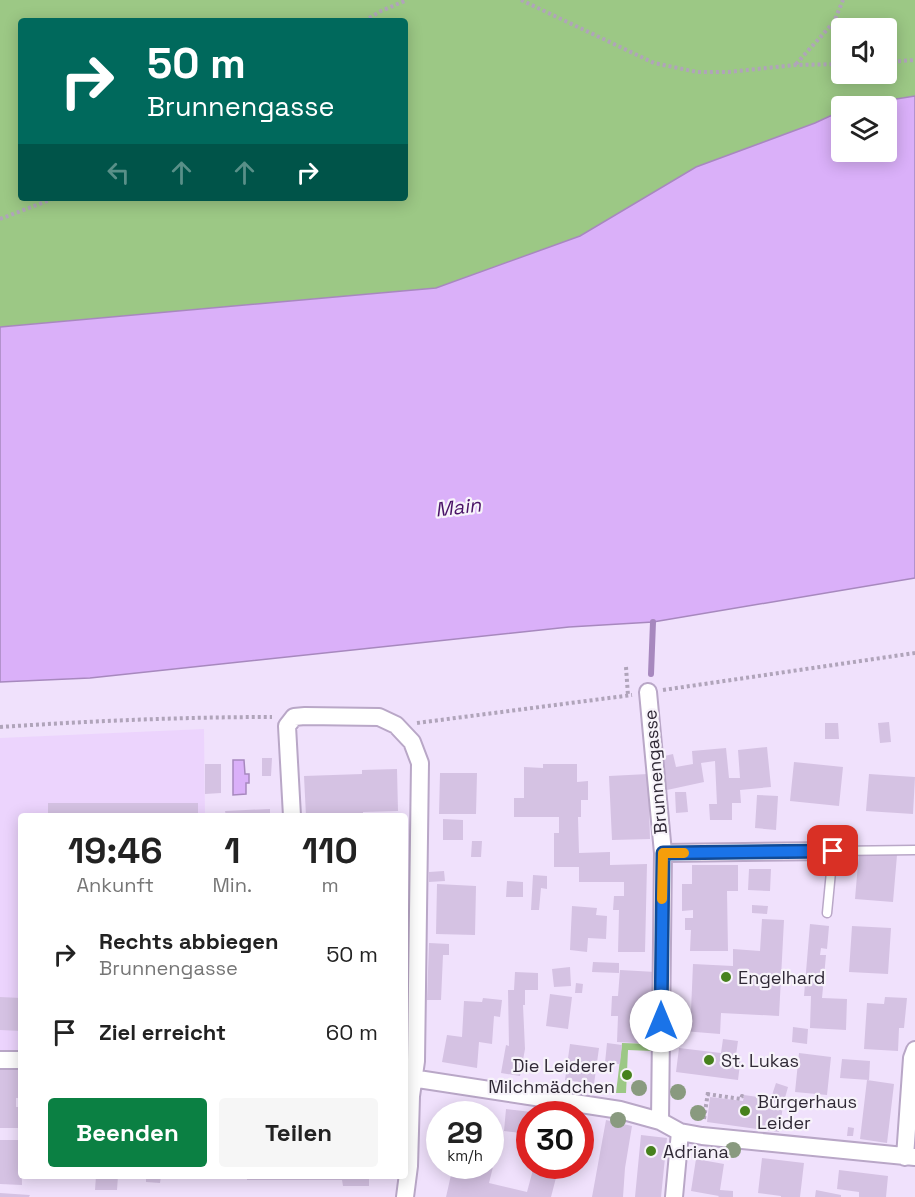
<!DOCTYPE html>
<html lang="de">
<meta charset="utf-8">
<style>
body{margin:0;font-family:"Space Grotesk",sans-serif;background:#f6f6f6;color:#222;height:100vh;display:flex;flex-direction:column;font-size:22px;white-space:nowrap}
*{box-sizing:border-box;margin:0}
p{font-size:20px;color:#767676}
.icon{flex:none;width:33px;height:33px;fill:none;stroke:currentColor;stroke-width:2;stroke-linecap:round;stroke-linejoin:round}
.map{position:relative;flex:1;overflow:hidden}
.side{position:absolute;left:18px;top:813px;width:390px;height:366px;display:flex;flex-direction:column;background:#fff;border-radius:6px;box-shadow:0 3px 15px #0003}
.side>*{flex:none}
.guide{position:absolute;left:18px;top:18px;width:390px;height:183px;border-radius:6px;box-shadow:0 3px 15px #0003;background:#00695c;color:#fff;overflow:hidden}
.buttons{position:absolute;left:831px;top:18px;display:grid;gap:12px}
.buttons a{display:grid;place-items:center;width:66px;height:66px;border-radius:6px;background:#fff;box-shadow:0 3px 15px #0003;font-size:30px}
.speed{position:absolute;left:426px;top:1101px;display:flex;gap:12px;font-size:30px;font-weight:700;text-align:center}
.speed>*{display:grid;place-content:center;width:78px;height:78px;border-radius:50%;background:#fff;box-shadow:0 3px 15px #0003;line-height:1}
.speed small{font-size:15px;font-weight:400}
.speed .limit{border:9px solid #d22;background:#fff;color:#111}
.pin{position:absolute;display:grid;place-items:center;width:51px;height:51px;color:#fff;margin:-26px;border-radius:12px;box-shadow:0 3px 9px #0006}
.me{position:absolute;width:66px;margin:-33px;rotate:0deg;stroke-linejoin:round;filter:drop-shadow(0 0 4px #0008)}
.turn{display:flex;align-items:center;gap:21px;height:126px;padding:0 30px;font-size:27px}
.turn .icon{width:78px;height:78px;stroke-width:2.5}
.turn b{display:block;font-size:42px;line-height:51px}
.lanes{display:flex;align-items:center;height:57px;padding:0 30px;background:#0003;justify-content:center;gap:30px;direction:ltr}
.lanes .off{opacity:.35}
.eta{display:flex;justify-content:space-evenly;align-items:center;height:102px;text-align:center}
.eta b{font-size:36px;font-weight:800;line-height:42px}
.action{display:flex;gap:12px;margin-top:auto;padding:12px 30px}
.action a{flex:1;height:69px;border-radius:6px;background:#0b8043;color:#fff;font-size:24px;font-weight:800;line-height:69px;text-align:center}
.action a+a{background:#f6f6f6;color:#222}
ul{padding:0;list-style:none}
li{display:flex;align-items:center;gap:18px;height:78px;padding:0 30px}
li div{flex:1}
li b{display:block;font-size:22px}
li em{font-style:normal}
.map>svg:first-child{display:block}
.built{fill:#ecd4fd}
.green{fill:#9cc885;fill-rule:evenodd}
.water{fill:#dab0f9;stroke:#a788be;stroke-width:1.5}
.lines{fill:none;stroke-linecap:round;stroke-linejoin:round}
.stream{stroke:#a788be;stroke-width:6}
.building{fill:#d5c2e3}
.service-casing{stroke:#b9a7c7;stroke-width:11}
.minor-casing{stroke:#b9a7c7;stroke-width:20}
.path{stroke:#b0a4ba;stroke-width:4;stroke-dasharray:3 3;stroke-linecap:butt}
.service{stroke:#fff;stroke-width:8}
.minor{stroke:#fff;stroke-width:16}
.tree{fill:#899a7f}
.route-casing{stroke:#114b97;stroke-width:15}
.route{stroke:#1a73e8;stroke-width:10}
.slow{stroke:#f59e0b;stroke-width:10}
.poi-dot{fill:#46811c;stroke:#f7f3fa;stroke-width:2}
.labels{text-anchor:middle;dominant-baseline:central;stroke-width:4.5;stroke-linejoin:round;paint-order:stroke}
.street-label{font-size:18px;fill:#302936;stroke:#f7f3fa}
.poi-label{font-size:18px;fill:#302936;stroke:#f7f3fa;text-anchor:start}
.water-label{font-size:20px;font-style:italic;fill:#4a1367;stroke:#f7f3fa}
</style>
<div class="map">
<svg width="915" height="1197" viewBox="0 0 915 1197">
<rect width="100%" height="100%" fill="#f0e1fc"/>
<path class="built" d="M204 729 205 816H21V1060H0V738Z"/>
<path class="green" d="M0 0H915V96L852 106H842L841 111 815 123 696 167 580 236 436 288 0 327ZM21 21H405V198H21ZM842 28H886V74H842Z
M622 1043 653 1044 652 1051 628 1050 626 1093H616Z"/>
<path class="water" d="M915 96V578L653 622 569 627 90 678 0 682V327L436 288 580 236 696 167 815 123 841 111 842 152H886V106H852Z
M233 760H244L245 774H249V783H246V794L233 795Z"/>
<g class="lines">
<path class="stream" d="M651 674 653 622"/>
</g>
<path class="building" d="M889 722 891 742 880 743 878 723Z
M825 723H838L839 739H825Z
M767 747 771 787 740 790 741 803H732V820H710L709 804H717L715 761 701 763 704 782 667 790 660 757 673 754 676 767 693 764 692 751 726 748 729 778H740L738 750Z
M262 758H272L271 776H262Z
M794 762 843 767 839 806 790 801Z
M205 764H221V793L205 794Z
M543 764H577V782L588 781V800H581V817H578L579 853 610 852V865L647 864 645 952H618L619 910H613L614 896H624V882H579V867H554V833H559V817H514V798H524V767L543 768Z
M397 769 398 811 363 812V816H306L304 776 362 774V770Z
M440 773H477L476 814H439Z
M648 774 650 839 612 840 609 776Z
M869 774 915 777 913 814 866 811Z
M675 792H686L688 812 676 813Z
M757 795 778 796 776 830 755 828Z
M48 803H198V816H48Z
M270 809V816H226L225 811Z
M443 819 463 820V840H443Z
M472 841H482L481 857H471Z
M859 852 897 855 893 902 855 899Z
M692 865H738V891H727L728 951H690L691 930H685V918H693V910L682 911V884H692Z
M749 869H771L770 891 748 890Z
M444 871 445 881 429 882V872Z
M533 875 547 876V889L541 888 539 910H531Z
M507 881 523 882V897H506Z
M437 884 476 886 475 935 436 934Z
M752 905 768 906 767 914 752 913Z
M572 906 597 908 596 915 607 916 606 939 588 938 587 952 570 950Z
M762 919 784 920 779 1016 721 1013 720 1034 683 1031 684 1018 691 1011 693 964 733 966V949L760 951Z
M810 924 829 926 827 949 821 948 820 955H826L822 998 847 999 846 1030 810 1028 811 996H804Z
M852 926 891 928 888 974 849 972Z
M429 943 449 944V955H443L441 1000H427Z
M593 962 619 963V973L592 972Z
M570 967 571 986 554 987 552 969Z
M620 970 656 972 654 998H645L644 1018H655L654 1044 617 1042 618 1016H611L612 996H618Z
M515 972 538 973V990H525V1005H523L525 1049 520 1076 501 1073 506 1045 509 1046 508 990H514Z
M576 983 583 984 582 993H575Z
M550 994 572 997 568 1029 546 1026Z
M0 997 21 998V1031L0 1030Z
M885 997 907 998 904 1028H899L898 1051 864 1049 867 1003 884 1004Z
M483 998 502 1000 500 1017 494 1016 492 1044 479 1042 477 1068 442 1062 447 1035 462 1037 464 1001 482 1002Z
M793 1027 808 1029 807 1044 792 1042Z
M723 1039 738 1041 736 1055 741 1056 738 1080 676 1072 679 1048 721 1053Z
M607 1043 622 1045 620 1064 605 1063Z
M570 1044 599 1048 594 1084 565 1080Z
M799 1053 831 1057 827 1095 795 1092Z
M842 1059 870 1061 869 1080 840 1078Z
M0 1065 21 1066V1098H16V1107H19L18 1128H0Z
M867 1080 894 1084 887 1143 860 1139Z
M776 1083 788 1087 783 1105 770 1101Z
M744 1095 758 1097V1103L783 1106 779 1132 707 1122 710 1097 743 1101Z
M506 1109 540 1113V1114H530V1153L518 1150 521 1133 504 1131Z
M440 1110 463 1113V1114H439Z
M580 1119 589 1120 585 1144 580 1143Z
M606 1120 632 1126 625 1168 623 1197H592Z
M438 1122H440V1144H435Z
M848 1127 854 1128 853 1136H847Z
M490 1132 501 1135 489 1183 527 1192 534 1166H559L551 1197H446L451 1175 467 1179 471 1166H490Z
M641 1135 667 1138 661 1197H635Z
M0 1140H21L22 1185 0 1184Z
M762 1158 804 1163 800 1197H781V1196L758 1193Z
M696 1159 724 1164 720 1190 733 1191V1197H718L719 1196 691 1191Z
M839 1170 888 1176 886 1197H859V1192L837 1189Z
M96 1176H118L117 1190H95Z
M146 1176H161L160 1183 146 1182Z
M247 1176H369V1186H343L342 1180H247Z
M816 1190 841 1195V1197H815Z
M0 1193 30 1195 29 1197H0Z"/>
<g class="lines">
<g class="service-casing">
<path id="service" d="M827 913 833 851 915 850"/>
</g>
<g class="minor-casing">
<path id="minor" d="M648 692 663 853 660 1121
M292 816 287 726 294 717 305 716 379 717 396 725 412 742 420 763 416 1061 411 1096 409 1166 405 1197
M663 853 833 851
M0 1060H21
M405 1077 620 1110 660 1121 680 1132 702 1136 915 1157
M905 1157 912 1058 915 1050
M674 1197 680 1132"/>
</g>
<path class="path" d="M521 0 654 63 697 72H728L795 65 842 64
M364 21 381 11 407 0
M834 22 842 34
M886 62 915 60
M796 64 834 22 843 0
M0 219 55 198
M626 667 628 696
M663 690 915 653
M417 723 632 695
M0 727C91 721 181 717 272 717
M707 1094 741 1099 742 1096 744 1097
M704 1119 708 1092H706"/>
<use href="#service" class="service"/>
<use href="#minor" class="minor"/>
</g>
<g class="tree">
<circle cx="639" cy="1088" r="8"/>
<circle cx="678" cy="1092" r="8"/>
<circle cx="698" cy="1113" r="8"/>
<circle cx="618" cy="1120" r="8"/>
<circle cx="733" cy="1150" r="8"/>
</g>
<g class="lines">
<g class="route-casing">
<path id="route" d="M661 1021 663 853 833 851"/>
</g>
<use href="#route" class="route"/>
<path class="slow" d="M662 899 663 853H684"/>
</g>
<g class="poi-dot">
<circle cx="726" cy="977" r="6"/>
<circle cx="709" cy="1060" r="6"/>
<circle cx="627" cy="1075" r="6"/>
<circle cx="745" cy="1111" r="6"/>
<circle cx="651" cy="1151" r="6"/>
</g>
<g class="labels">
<g class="street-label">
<text transform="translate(655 772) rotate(-95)">Brunnengasse</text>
</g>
<g class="poi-label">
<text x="738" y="977">Engelhard</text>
<text x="721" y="1060">St. Lukas</text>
<text x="615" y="1065" text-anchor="end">Die Leiderer<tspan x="615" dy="21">Milchmädchen</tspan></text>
<text x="757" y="1101">Bürgerhaus<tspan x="757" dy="21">Leider</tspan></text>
<text x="663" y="1151">Adriana</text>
</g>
<g class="water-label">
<text transform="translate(458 507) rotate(-7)">Main</text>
</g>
</g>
</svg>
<div class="buttons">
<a><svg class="icon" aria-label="sound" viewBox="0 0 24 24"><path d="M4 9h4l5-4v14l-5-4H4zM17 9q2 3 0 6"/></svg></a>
<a><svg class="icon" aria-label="layers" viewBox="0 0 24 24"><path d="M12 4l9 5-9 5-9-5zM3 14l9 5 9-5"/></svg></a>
</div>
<div class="speed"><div>29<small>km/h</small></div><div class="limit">30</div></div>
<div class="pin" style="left:833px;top:851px;background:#d93025"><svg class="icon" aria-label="arrive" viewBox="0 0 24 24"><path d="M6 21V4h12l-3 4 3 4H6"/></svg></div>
<svg class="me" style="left:661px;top:1021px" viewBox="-20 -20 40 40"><circle r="19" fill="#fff"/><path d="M0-13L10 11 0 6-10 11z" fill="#1a73e8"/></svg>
<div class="guide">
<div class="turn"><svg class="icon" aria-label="right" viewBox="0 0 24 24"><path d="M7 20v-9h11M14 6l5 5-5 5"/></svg><div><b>50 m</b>Brunnengasse</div></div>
<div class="lanes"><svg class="icon off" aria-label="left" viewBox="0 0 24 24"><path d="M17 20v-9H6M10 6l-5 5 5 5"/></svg><svg class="icon off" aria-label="ahead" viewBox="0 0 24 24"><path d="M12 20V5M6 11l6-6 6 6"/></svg><svg class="icon off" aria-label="ahead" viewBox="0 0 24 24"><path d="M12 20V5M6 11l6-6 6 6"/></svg><svg class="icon" aria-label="right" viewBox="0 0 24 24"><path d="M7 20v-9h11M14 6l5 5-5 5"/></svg></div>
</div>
<section class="side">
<div class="eta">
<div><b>19:46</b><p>Ankunft</p></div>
<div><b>1</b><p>Min.</p></div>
<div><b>110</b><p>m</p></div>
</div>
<ul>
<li><svg class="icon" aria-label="right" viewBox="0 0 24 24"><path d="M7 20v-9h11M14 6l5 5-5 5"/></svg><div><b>Rechts abbiegen</b><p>Brunnengasse</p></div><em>50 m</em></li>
<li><svg class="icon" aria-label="arrive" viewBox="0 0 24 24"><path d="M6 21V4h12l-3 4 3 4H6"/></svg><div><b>Ziel erreicht</b></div><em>60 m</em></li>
</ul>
<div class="action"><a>Beenden</a><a>Teilen</a></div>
</section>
</div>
